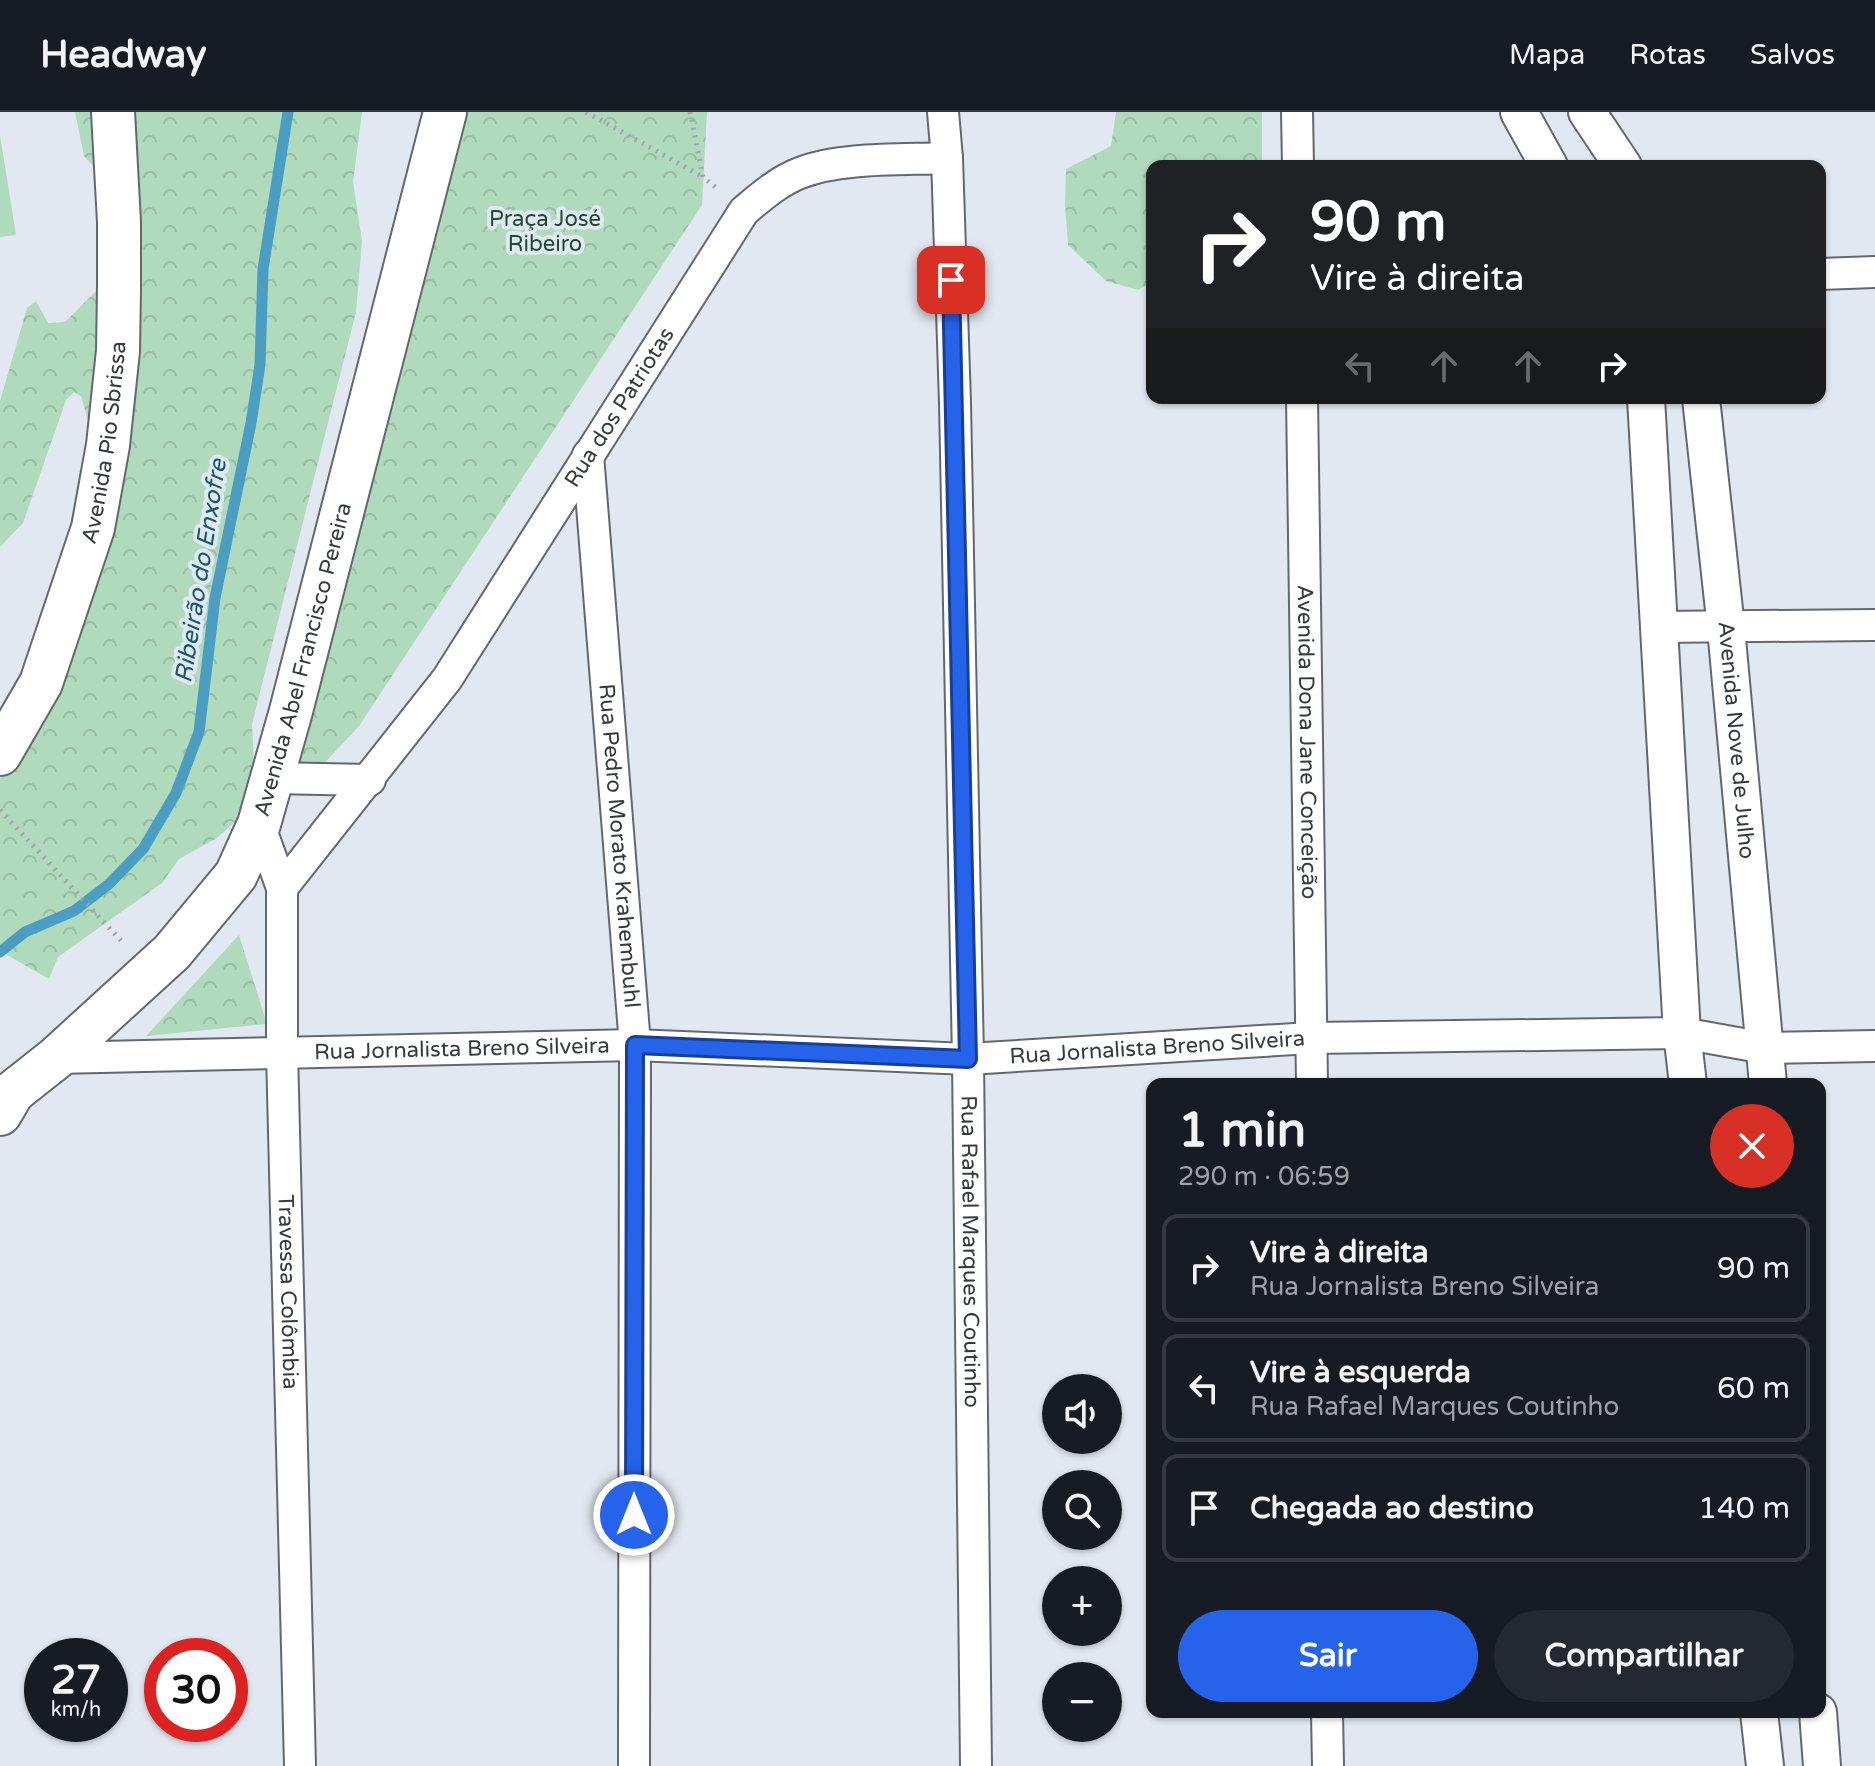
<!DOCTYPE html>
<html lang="pt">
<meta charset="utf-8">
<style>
body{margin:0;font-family:"Varela Round",sans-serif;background:#242831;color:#f1f3f6;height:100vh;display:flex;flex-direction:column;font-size:30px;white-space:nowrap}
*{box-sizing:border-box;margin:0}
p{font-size:26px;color:#9ea1a6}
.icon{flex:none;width:44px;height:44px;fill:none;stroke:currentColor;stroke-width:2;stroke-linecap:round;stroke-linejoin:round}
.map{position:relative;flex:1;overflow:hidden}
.details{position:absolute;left:1146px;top:966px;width:680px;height:640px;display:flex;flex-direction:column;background:#171b24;border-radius:16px;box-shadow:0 2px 6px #0004}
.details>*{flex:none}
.banner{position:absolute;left:1146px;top:48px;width:680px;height:244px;border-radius:16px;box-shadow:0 2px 6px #0004;background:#202124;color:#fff;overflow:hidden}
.tools{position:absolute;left:1042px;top:1262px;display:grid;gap:16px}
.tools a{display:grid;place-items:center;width:80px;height:80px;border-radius:50%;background:#171b24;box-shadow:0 2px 6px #0004;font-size:40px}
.speed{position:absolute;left:24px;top:1526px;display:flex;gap:16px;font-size:40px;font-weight:700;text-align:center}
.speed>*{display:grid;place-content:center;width:104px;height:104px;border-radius:50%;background:#171b24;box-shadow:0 2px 6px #0004;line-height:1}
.speed small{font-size:20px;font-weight:400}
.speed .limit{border:12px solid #d22;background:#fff;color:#111}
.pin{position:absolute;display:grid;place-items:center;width:68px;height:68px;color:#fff;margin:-34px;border-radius:16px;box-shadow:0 4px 12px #0006}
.me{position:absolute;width:88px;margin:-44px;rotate:0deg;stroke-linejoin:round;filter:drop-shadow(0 0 6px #0008)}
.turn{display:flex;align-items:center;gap:28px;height:168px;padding:0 32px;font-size:36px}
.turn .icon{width:104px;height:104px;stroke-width:2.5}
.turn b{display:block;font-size:56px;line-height:68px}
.lanes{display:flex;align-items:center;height:76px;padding:0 32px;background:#0003;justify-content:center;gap:40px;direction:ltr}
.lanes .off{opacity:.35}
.round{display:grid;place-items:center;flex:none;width:84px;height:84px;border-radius:42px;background:#242831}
.overview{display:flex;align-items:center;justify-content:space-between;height:136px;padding:0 32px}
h1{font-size:48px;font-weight:800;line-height:60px}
.action{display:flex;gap:16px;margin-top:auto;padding:16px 32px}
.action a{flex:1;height:92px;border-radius:48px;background:#2563eb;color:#fff;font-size:32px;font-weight:800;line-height:92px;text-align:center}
.action a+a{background:#242831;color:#f1f3f6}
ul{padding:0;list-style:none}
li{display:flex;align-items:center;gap:24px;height:108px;margin:0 16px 12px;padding:0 16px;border:4px solid #363941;border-radius:16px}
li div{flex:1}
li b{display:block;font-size:30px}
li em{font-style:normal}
header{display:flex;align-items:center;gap:48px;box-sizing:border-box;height:112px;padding:0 40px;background:#171b24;border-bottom:2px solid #363941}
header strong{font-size:38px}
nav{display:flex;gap:44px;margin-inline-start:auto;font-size:28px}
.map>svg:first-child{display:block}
.forest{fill:url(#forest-crowns)}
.pitch{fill:#b0dabc}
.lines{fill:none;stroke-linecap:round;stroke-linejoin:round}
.stream{stroke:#4a9ec1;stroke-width:11}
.minor-casing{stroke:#636870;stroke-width:34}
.tertiary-casing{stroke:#636870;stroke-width:40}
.secondary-casing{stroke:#636870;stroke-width:46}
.path{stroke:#a0a4ab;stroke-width:5;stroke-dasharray:2 6;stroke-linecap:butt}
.minor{stroke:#fff;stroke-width:30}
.tertiary{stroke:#fff;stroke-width:36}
.secondary{stroke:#fff;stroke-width:42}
.route-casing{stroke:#184099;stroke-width:20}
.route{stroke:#2563eb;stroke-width:14}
.labels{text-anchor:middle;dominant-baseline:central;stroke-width:8;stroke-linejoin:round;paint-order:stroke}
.park-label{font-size:22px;fill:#1b4e2f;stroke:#e2e8f1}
.street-label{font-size:22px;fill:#373a3d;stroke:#e2e8f1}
.water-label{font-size:24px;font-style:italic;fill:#155871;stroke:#e2e8f1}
</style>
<header>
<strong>Headway</strong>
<nav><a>Mapa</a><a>Rotas</a><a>Salvos</a></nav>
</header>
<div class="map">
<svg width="1875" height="1654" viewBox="0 0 1875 1654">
<defs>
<pattern id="forest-crowns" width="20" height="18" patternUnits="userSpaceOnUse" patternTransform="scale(2)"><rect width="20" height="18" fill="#b0dabc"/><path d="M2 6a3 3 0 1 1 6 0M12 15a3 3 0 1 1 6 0" fill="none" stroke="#98bca2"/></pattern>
</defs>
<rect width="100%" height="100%" fill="#e2e8f1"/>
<path class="forest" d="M75 0H362L353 70 362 129 356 200 252 612 256 691 217 726 179 747 162 771 58 845 49 867 0 839V667L27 624 97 339 81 284 74 280 66 288 23 411 0 435V289L27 196 36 189 48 211 65 210 134 141 142 108 84 44Z
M456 0H707L702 93 359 614 317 659 287 647Z
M1116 0H1262V54H1152V170L1138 178 1106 169 1068 133 1065 93 1066 57 1111 34Z
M239 823 267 912 146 924Z"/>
<path class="pitch" d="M0 23 16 123 0 125Z"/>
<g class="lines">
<path class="stream" d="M0 840 25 820 74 799 109 772 143 737 176 681 199 620 215 486 251 311 260 253 263 157 288 0"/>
<g class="minor-casing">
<g id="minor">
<path id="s1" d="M943 0 947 46 955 291 968 947 976 1654"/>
<path d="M1297 0 1298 54"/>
<path d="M1820 162 1875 160"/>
<path id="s2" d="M1302 286 1312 972"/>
<path id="s3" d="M588 343 635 933 634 1654"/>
<path d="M1657 515 1875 513"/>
<path d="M272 666 370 668"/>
<path id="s4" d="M259 712 282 776V940L300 1654"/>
<path id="s5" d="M282 776 447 567 744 99C762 84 779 69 800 61 840 45 903 48 947 46"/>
<path id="s6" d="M56 946 635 933 968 947 1311 926 1682 921 1765 936 1875 934"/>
<path d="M1327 1600 1328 1654"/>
</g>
</g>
<g class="tertiary-casing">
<g id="tertiary">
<path d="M1519 0 1549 54"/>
<path d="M1587 0 1623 54"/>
<path d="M1646 286 1682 921 1688 972"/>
<path id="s7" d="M1701 286 1726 516 1768 972"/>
<path d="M1759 1600 1765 1654"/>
<path d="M1818 1600 1822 1654"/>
</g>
</g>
<g class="secondary-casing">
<g id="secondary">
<path id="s8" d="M0 642 41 571 93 416 108 333 118 239 119 176V110L113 0"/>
<path id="s9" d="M0 1002 13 980 56 946 172 840 236 763 259 712 291 599 445 0"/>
</g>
</g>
<path class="path" d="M586 0 703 65
M690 0 703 65 719 78
M0 698 124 832"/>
<use href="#minor" class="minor"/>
<use href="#tertiary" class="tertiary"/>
<use href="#secondary" class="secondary"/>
</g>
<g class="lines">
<g class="route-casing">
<path id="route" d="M634 1403 635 933 968 947 951 168"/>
</g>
<use href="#route" class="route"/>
</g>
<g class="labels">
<g class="park-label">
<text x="545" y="107">Praça José<tspan x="545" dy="25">Ribeiro</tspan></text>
</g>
<g class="street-label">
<text stroke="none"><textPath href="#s5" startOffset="588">Rua dos Patriotas</textPath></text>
<text stroke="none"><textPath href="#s8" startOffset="332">Avenida Pio Sbrissa</textPath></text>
<text stroke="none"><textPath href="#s9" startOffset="564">Avenida Abel Francisco Pereira</textPath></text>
<text stroke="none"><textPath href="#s2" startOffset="344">Avenida Dona Jane Conceição</textPath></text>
<text stroke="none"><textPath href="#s7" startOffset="344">Avenida Nove de Julho</textPath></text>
<text stroke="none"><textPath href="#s3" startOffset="392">Rua Pedro Morato Krahembuhl</textPath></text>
<text stroke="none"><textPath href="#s6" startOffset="1102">Rua Jornalista Breno Silveira</textPath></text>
<text stroke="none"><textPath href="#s6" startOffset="406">Rua Jornalista Breno Silveira</textPath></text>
<text stroke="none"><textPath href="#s1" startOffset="1140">Rua Rafael Marques Coutinho</textPath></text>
<text stroke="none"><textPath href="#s4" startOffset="472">Travessa Colômbia</textPath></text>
</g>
<g class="water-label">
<text transform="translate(201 459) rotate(-81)">Ribeirão do Enxofre</text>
</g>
</g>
</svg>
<div class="tools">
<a><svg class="icon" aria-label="sound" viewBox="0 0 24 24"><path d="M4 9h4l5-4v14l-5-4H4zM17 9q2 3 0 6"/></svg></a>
<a><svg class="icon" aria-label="search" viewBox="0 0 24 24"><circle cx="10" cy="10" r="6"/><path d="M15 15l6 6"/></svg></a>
<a>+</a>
<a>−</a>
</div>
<div class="speed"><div>27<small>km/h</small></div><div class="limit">30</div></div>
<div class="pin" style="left:951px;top:168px;background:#d93025"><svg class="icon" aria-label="arrive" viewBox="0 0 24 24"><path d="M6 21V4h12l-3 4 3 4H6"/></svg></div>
<svg class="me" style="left:634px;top:1403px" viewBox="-20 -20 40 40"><circle r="17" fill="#2563eb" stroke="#fff" stroke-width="3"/><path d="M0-11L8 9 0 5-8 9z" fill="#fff"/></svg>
<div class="banner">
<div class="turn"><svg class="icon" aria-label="right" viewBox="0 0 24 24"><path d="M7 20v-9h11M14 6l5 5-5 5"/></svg><div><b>90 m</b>Vire à direita</div></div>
<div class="lanes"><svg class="icon off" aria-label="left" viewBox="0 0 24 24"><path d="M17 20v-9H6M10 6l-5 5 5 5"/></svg><svg class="icon off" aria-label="ahead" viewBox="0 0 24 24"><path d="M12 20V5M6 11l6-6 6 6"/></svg><svg class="icon off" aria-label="ahead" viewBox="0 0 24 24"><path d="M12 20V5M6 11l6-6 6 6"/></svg><svg class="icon" aria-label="right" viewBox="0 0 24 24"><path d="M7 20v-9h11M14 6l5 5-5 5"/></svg></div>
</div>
<section class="details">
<div class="overview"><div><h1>1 min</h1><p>290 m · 06:59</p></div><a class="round" style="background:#d93025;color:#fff"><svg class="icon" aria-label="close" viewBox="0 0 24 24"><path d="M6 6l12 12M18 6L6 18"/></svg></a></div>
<ul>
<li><svg class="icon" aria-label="right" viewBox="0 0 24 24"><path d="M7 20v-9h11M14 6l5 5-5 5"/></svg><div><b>Vire à direita</b><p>Rua Jornalista Breno Silveira</p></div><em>90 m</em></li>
<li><svg class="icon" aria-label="left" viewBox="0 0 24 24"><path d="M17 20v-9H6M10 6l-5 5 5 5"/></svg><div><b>Vire à esquerda</b><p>Rua Rafael Marques Coutinho</p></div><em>60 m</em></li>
<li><svg class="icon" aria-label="arrive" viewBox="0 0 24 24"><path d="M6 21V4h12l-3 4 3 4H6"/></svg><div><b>Chegada ao destino</b></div><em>140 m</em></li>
</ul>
<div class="action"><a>Sair</a><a>Compartilhar</a></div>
</section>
</div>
